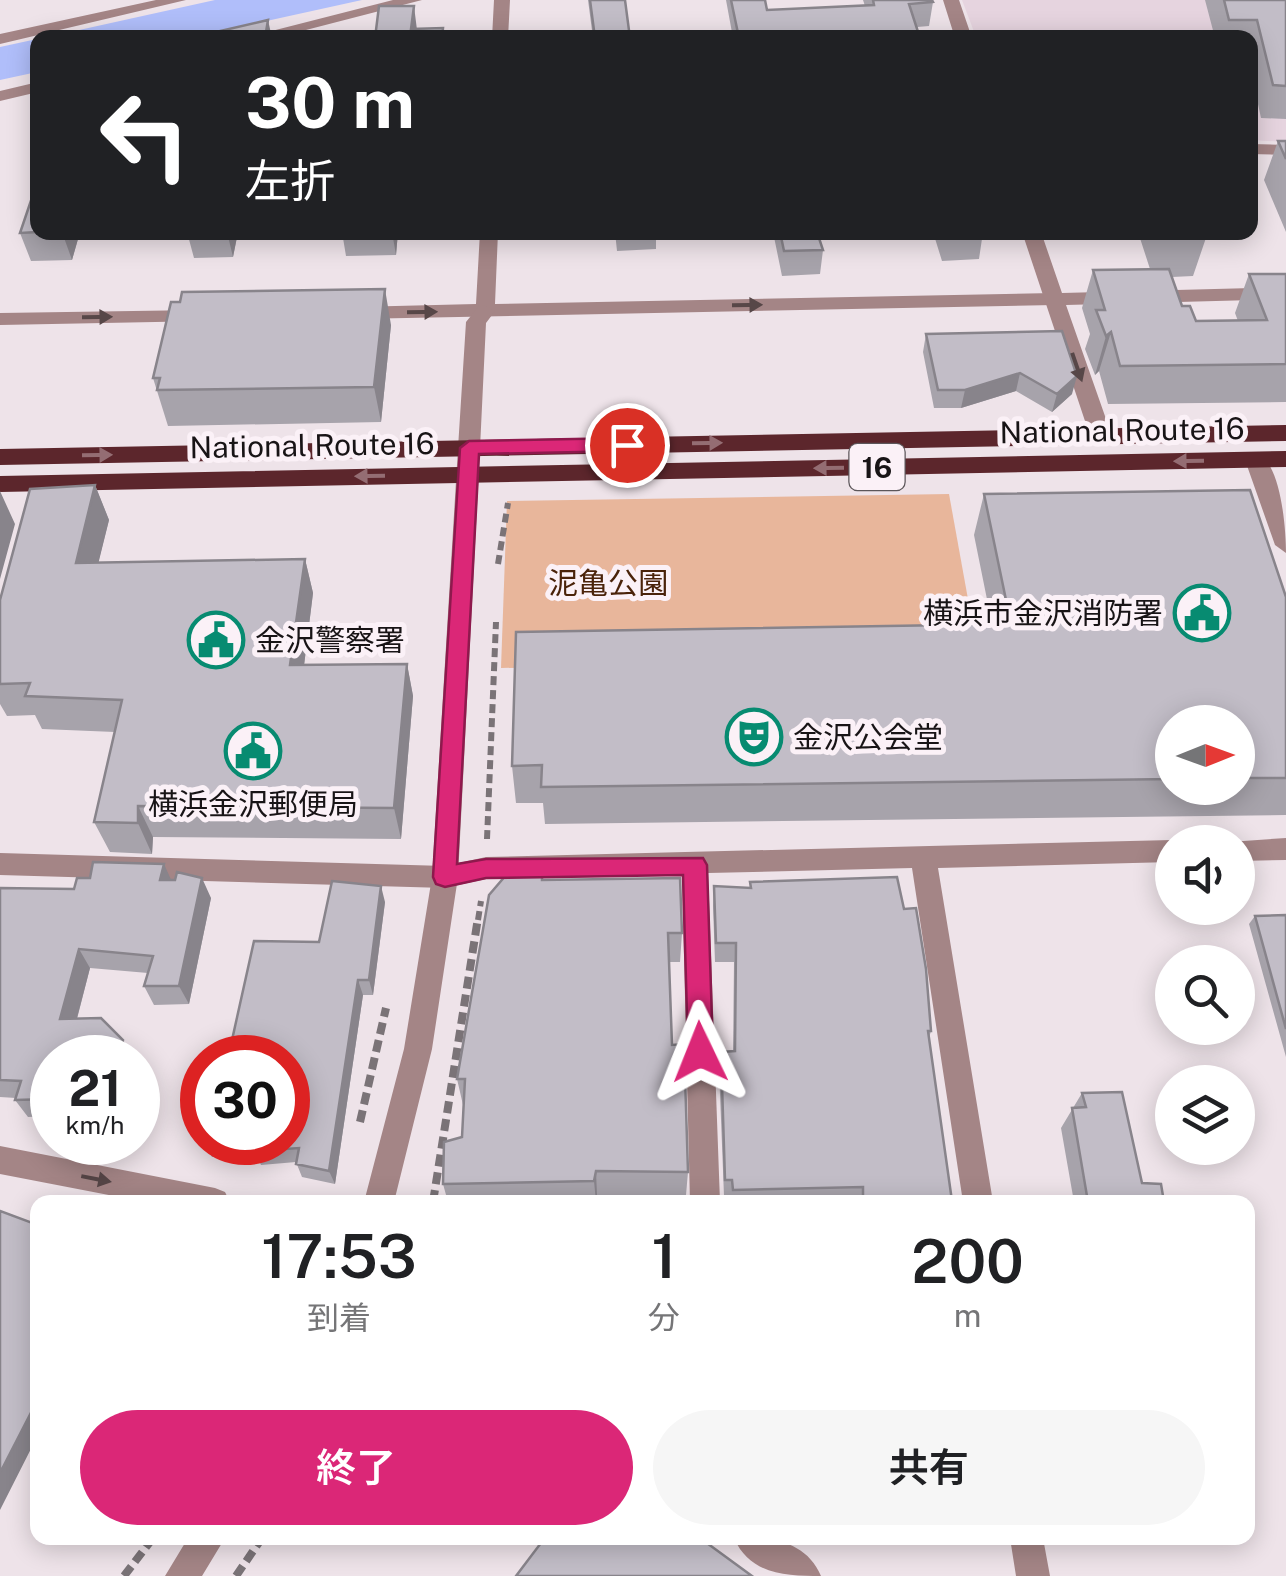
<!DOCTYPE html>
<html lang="ja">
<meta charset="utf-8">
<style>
body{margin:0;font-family:"Public Sans","Noto Sans JP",sans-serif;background:#f6f6f6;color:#202124;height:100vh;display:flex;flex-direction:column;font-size:38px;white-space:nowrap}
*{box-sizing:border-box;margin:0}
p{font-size:32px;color:#757577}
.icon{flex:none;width:55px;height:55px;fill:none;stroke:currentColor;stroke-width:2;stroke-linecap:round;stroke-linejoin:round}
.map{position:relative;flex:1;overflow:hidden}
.side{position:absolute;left:30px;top:1195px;width:1225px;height:350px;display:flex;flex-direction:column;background:#fff;border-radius:20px;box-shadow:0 5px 25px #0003}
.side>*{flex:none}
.banner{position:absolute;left:30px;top:30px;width:1228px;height:210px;border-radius:20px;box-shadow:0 5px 25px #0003;background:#202124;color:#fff;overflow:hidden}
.needle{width:65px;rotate:89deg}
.buttons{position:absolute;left:1155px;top:705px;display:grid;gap:20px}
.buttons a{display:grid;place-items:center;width:100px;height:100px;border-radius:50%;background:#fff;box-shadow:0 5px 25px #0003;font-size:50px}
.speed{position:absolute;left:30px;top:1035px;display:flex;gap:20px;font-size:50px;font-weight:700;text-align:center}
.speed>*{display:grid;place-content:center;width:130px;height:130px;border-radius:50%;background:#fff;box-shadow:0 5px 25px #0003;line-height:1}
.speed small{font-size:25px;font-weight:400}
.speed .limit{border:15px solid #d22;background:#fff;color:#111}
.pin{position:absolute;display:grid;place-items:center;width:85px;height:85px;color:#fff;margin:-42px;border:5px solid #fff;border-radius:50%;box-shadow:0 2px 10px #0007}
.me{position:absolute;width:110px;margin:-55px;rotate:358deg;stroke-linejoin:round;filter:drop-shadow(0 0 8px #0008)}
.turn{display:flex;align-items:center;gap:35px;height:210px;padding:0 50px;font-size:45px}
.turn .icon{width:130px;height:130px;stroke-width:2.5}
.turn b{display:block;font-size:70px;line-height:85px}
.eta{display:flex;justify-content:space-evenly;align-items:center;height:170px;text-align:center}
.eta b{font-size:60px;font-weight:600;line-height:70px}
.button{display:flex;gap:20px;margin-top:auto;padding:20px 50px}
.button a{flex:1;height:115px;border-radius:60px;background:#db2777;color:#fff;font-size:40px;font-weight:600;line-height:115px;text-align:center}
.button a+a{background:#f6f6f6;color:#202124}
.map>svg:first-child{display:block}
.built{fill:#e6d4df}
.green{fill:#e8b69b}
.water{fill:#b0befa}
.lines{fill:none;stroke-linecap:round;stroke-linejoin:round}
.path-far1{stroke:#7a7377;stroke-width:6;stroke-dasharray:9 5;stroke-linecap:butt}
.path{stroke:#7a7377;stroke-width:8;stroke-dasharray:12 6;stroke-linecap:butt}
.service{fill:#a48586;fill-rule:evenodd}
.pedestrian{fill:#a48586;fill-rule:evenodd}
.minor{fill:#a48586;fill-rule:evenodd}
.tertiary{fill:#a48586;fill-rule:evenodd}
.trunk{fill:#5c262c;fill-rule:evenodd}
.wall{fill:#a7a3ab;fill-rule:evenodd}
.shaded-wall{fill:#88848b}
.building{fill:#c2bdc7;stroke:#88848b;stroke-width:2.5}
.oneway{fill:#574748}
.oneway2{fill:#946d73}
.route{fill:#db2777;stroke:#8e194d;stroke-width:2.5}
.labels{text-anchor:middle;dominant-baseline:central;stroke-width:10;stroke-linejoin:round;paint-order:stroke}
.shield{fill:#fbf1f7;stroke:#5c565a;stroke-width:2.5}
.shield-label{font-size:28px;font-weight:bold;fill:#181416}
.street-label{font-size:30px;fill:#181416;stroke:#fbf1f7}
.park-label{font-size:30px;fill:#4a230a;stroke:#fbf1f7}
.poi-label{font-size:30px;fill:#181416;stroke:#fbf1f7;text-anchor:start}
</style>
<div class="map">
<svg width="1286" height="1576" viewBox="0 0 1286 1576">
<rect width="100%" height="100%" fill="#eee3e9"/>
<path class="built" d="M962 0H1286V142L1250 140V38L976 37Z"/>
<path class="green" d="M949 494 979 660 501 668 507 501Z"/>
<path class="water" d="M215 0H362L193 37 43 38Z
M37 39V72L0 80V47Z"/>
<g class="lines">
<path class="path-far1" d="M498 564 508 503
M487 839 496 622
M478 920 481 901"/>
<path class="path" d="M360 1122 386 1008
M433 1202 478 918
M124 1576 153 1538
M236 1576 262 1538"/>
<path class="service" d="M393 0H422L275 38H244Z
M494 0H510L508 38H492Z
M38 82V92L0 101V91Z
M480 232H498L495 304 1054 293 1064 299 1054 305 355 319 345 313 355 307 476 304Z
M200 310 210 316 207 321 0 325V313Z"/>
<path class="pedestrian" d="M156 0H186L0 44V34Z
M485 305 495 311 486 323 480 448 469 455 458 448 466 322 478 307Z"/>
<path class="minor" d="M943 0H959L972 38H955Z
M1250 144 1286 145V155L1250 154Z
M1022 232H1041L1062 293 1286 287V299L1066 305 1112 436 1101 443 1090 436Z
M1256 453C1281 461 1286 529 1286 553L1275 545 1245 460Z
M1286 838V860L1238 861V842H1229Z
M1172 840 1179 842H1172V862L938 868 993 1202H963L912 868 708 873 720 1202H690L682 874 486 879 445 888 0 875V853L445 866 486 857Z
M0 1146 215 1188 225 1192 230 1202H145L0 1174Z
M734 1538C768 1536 806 1540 821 1576 787 1576 750 1575 734 1538Z
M1010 1538H1043L1050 1576H1016Z"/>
<path class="tertiary" d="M469 441 480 448 458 877 432 1049 394 1202H364L404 1049 432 877 458 448Z
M188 1538H225L202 1576H165Z"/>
<path class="trunk" d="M1286 425V441L0 465V449Z
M1286 451V467L0 492V476Z"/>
</g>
<path class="wall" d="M588 0H625L630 38H593Z
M726 0H765L767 10 865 6 863 0H932L933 2 929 26 917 27 920 38H733Z
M1205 0H1286V119L1261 118 1250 67V38H1215Z
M1278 141H1286V232L1264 180Z
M80 232 72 260 31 261 20 233Z
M187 232H238L233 257 194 258Z
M342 232H398L396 255 346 256Z
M615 232H656V249L617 251Z
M773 232H817L823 250 820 274 782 276Z
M933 232H983L979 259 942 261Z
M1138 232H1208L1193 276 1172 277 1182 306 1196 321H1238L1235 313 1249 274H1286V402L1108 404 1099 371 1095 375 1085 349 1090 334 1082 308 1093 270 1150 269Z
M391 325 381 422 168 426 153 378Z
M926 334 1072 394 1052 412 1016 391 961 408H934L923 352Z
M95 485 109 520 98 563 305 559 313 593 304 665 407 664 413 696 401 839 153 837 152 854 110 852 94 822 115 732 42 729 35 715 7 716 0 704V600Z
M984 494 1286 597V815L545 824 543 803H516L512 766 992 624 974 535ZM1172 722H1238V788H1172Z
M171 880 211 898 189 1004 154 1005 144 986 148 973 90 968 77 1019 123 1040 133 1058H52V1116L28 1117 15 1100 16 1098 0 1097V888L74 889Z
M543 880 682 933 680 962H669L672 1045 688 1172 686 1195H597L596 1202H448L443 1184 462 1137 463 1105 457 1079Z
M750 882 931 1031 929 1038 951 1202H731V1196H724L719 1069 721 1052 733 1051 734 962H715L713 906 714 886 750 888Z
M385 902 373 995H363L335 1184 302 1177 296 1162 261 1165 257 1156 212 1157 204 1144 319 942Z
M1286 915V1057L1249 924 1255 916Z
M1082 1093 1142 1183 1164 1202H1074L1061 1128Z"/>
<path class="shaded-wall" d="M414 6 417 30 411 29Z
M268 20 272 38H265Z
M62 232H80L72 260Z
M227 232H238L233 257Z
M392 232H398L396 255Z
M385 289 391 325 381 422 374 387Z
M1111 332 1099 371 1095 375 1106 336Z
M1020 373 1016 391 961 408 965 390Z
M1077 376 1072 394 1052 412 1057 394Z
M95 485 109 520 90 597 76 563Z
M0 491 15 524 0 579Z
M305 559 313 593 300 698 290 665Z
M407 664 413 696 401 839 394 808Z
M138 806 153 837 152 854 138 823Z
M164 864 173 884 160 880Z
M202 878 211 898 189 1004 179 986Z
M381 886 385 902 373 995 369 980Z
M79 949 90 968 72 1037 60 1019Z
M358 980 363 995 335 1184 329 1171Z
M123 1040 133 1058H118Z
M596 1171 597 1195 596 1202 594 1181Z
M36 1403 38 1404V1435L0 1510V1473Z"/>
<path class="building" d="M590 0H625L630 38H595Z
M731 0H765L767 10 874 5 873 0H932L933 2 909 4 920 38H739Z
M1224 0H1286V86L1273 85 1257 20H1229Z
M379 6H414L411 29 443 28 442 38H375Z
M268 20 265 38H190Z
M1278 141H1286V159Z
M38 180V232L20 233Z
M780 232H817L823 250 784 251Z
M945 232H983L984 235 946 237Z
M1169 269 1182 306H1190L1196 321 1267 320 1249 274H1286V364L1120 366 1111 332 1106 336 1096 310H1105L1093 270Z
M385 289 374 387 157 390 160 378H153L171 302H180L182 292Z
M1062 331 1077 376 1057 394 1020 373 965 390H938L926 334Z
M95 485 76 563 305 559 290 665 407 664 394 808 138 806V823L94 822 122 700 25 696 30 683 0 684V600L30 489Z
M1250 490 1286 597V778H1238V722H1172V779L541 787 542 765 512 766 516 632 1011 624 984 494Z
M93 862 164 864 160 880H175L177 872 202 878 179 986H144L153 956 79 949 60 1019 101 1018 123 1040 118 1058H52V1099L15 1100 21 1081 0 1080V888L74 889 77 878H90Z
M542 872V880L680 878 682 933H668L672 1045 684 1044 688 1172 596 1171 594 1181 443 1184 444 1142 462 1137 465 1079H457L489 895 507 874Z
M897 877 904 909 916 908 926 969 931 1031H928L952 1201H863V1187L733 1190 732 1180H725L721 1052 735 1051 736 943H716L714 886 751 888 750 882Z
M332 881 381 886 369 980H358L329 1171 296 1164 299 1148 254 1151 256 1143 204 1144V1142H288V1058H228L254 941 319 942Z
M1286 915V1029L1255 916Z
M1122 1092 1142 1183 1161 1184 1164 1202H1088L1072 1108 1086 1107 1082 1093Z
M0 1211 38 1225V1404L36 1403 0 1473Z
M542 1538H700L752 1576H516L544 1539Z"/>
<defs><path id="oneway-solid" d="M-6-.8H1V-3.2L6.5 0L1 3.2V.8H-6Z" transform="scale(2.5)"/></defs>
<g class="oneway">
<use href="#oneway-solid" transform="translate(747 305) rotate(-1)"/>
<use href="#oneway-solid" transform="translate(422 312) rotate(-1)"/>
<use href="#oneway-solid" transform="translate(97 317) rotate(-1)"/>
<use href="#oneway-solid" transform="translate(1077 367) rotate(71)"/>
<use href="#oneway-solid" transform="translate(96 1179) rotate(11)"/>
</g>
<g class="oneway2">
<use href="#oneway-solid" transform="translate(707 443) rotate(-1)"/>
<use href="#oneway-solid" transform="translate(97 455) rotate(-1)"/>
<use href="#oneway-solid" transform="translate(1189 461) rotate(179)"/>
<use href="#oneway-solid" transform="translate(829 468) rotate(179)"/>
<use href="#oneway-solid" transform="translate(370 476) rotate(179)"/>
</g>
<path class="route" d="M627 438 637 445 627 451 479 454 457 864 486 859 703 858 707 865 713 1052 709 1061 700 1064 691 1061 688 1052 683 875 486 878 445 887 436 884 433 877 460 448 469 441Z"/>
<defs>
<g id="civic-ring" transform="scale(2.875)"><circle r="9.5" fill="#fbf1f7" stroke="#078b71" stroke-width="1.5"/><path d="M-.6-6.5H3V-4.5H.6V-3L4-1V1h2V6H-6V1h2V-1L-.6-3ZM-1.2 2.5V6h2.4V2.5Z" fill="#078b71"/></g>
<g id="theatre-ring" transform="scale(2.875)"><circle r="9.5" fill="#fbf1f7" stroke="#078b71" stroke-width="1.5"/><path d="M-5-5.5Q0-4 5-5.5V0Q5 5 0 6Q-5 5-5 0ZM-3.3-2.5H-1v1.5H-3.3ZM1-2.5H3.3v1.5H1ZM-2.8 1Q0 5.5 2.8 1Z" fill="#078b71"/></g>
</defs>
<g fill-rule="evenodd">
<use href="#civic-ring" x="1202" y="613"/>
<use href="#civic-ring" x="216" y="640"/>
<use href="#theatre-ring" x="754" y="737"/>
<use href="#civic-ring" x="253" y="751"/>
</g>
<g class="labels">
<rect class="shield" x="849.5" y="444" width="55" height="46" rx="8"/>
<g class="shield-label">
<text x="877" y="467">16</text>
</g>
<g class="street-label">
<text transform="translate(1122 430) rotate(-1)">National Route 16</text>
<text transform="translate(312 445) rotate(-1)">National Route 16</text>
</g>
<g class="park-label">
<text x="608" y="583">泥亀公園</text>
</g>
<g class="poi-label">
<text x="1163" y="613" text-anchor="end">横浜市金沢消防署</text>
<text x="255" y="640">金沢警察署</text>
<text x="793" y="737">金沢公会堂</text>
<text x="253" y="804" text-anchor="middle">横浜金沢郵便局</text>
</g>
</g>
</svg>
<div class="buttons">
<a><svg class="needle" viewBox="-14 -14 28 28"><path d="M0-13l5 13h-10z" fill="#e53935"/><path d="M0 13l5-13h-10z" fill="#757577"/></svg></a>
<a><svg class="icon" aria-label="sound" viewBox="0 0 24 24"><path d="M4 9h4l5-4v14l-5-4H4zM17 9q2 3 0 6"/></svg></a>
<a><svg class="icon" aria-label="search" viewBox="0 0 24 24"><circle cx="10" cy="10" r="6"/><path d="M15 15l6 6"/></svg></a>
<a><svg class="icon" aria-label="layers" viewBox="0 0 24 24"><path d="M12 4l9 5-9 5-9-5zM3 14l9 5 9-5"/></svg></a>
</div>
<div class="speed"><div>21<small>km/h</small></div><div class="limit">30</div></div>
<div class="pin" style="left:627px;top:445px;background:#d93025"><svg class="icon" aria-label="arrive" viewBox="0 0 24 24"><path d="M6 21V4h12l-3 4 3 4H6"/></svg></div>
<svg class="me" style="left:700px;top:1052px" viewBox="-20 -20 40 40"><path d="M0-17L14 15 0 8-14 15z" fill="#db2777" stroke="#fff" stroke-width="4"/></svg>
<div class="banner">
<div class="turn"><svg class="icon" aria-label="left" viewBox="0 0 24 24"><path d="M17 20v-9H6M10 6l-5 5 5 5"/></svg><div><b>30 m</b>左折</div></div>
</div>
<section class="side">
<div class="eta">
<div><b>17:53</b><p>到着</p></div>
<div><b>1</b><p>分</p></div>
<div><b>200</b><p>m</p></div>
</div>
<div class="button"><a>終了</a><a>共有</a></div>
</section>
</div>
